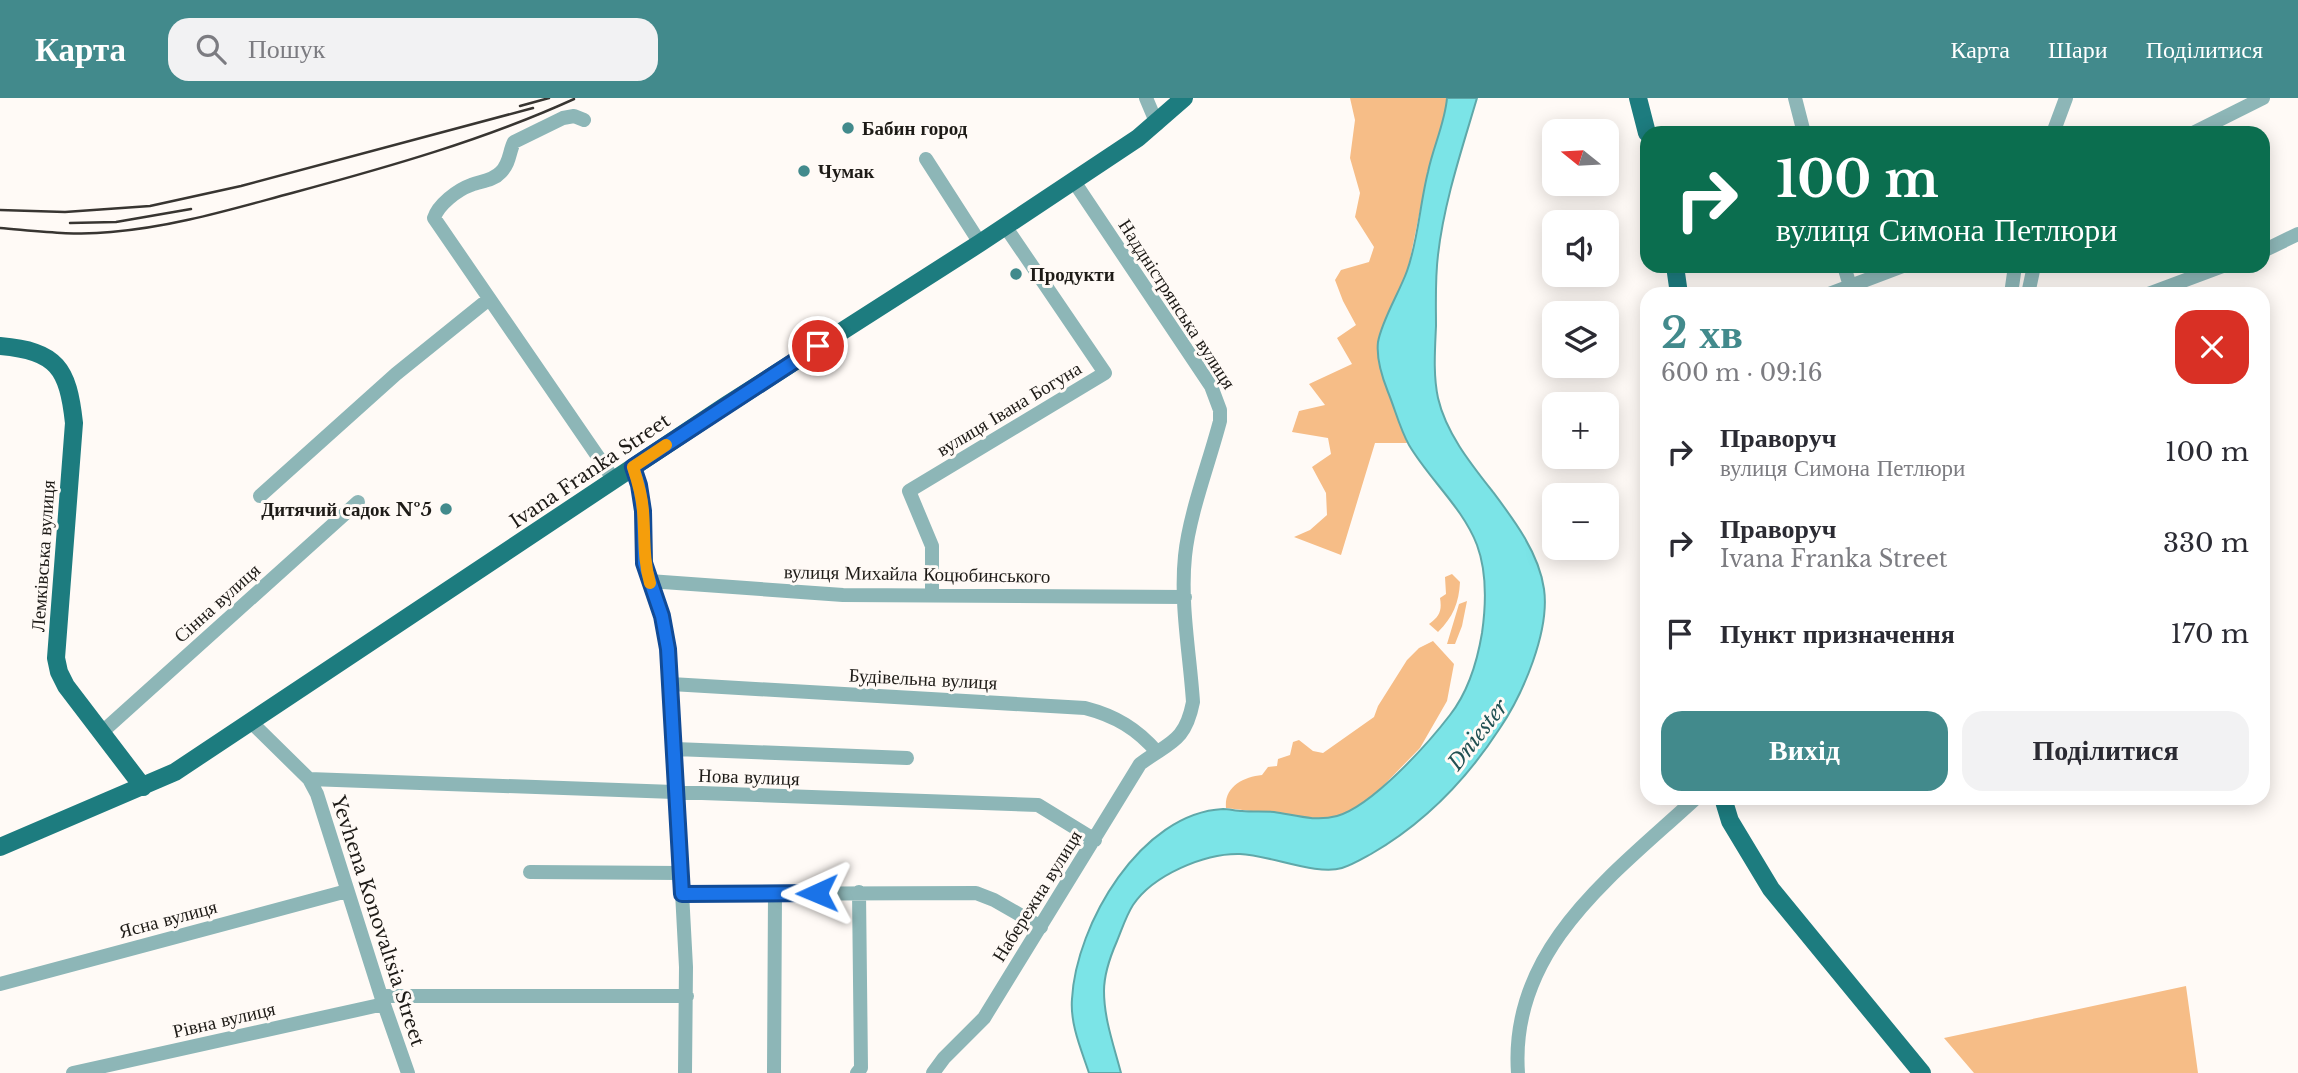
<!DOCTYPE html>
<html lang="uk">
<meta charset="utf-8">
<style>
body{margin:0;font-family:"Libre Baskerville",serif;background:#f2f2f3;color:#2b2b33;height:100vh;display:flex;flex-direction:column;font-size:26px;white-space:nowrap}
*{box-sizing:border-box;margin:0}
p{font-size:23px;color:#7c7c81}
.icon{flex:none;width:38px;height:38px;fill:none;stroke:currentColor;stroke-width:2;stroke-linecap:round;stroke-linejoin:round}
.map{position:relative;flex:1;overflow:hidden}
.sheet{position:absolute;left:1640px;top:189px;width:630px;height:518px;display:flex;flex-direction:column;background:#fff;border-radius:21px;box-shadow:0 4px 18px #0003}
.sheet>*{flex:none}
.top-card{position:absolute;left:1640px;top:28px;width:630px;height:147px;border-radius:21px;box-shadow:0 4px 18px #0003;background:#0b6e4f;color:#fff;overflow:hidden}
.needle{width:46px;rotate:288deg}
.controls{position:absolute;left:1542px;top:21px;display:grid;gap:14px}
.controls a{display:grid;place-items:center;width:77px;height:77px;border-radius:14px;background:#fff;box-shadow:0 4px 18px #0003;font-size:35px}
.pin{position:absolute;display:grid;place-items:center;width:60px;height:60px;color:#fff;margin:-30px;border:4px solid #fff;border-radius:50%;box-shadow:0 2px 7px #0007}
.me{position:absolute;width:77px;margin:-38px;rotate:269deg;stroke-linejoin:round;filter:drop-shadow(0 0 5px #0008)}
.turn{display:flex;align-items:center;gap:24px;height:147px;padding:0 21px;font-size:32px}
.turn .icon{width:91px;height:91px;stroke-width:2.5}
.turn b{display:block;font-size:49px;line-height:60px}
.round{display:grid;place-items:center;flex:none;width:74px;height:74px;border-radius:21px;background:#f2f2f3}
.summary{display:flex;align-items:center;justify-content:space-between;height:119px;padding:0 21px}
h1{font-size:42px;font-weight:600;line-height:52px;color:#428a8c}
.button{display:flex;gap:14px;margin-top:auto;padding:14px 21px}
.button a{flex:1;height:80px;border-radius:21px;background:#428a8c;color:#fff;font-size:28px;font-weight:600;line-height:80px;text-align:center}
.button a+a{background:#f2f2f3;color:#2b2b33}
ul{padding:0;list-style:none}
li{display:flex;align-items:center;gap:21px;height:91px;padding:0 21px}
li div{flex:1}
li b{display:block;font-size:26px}
li em{font-style:normal}
header{display:flex;align-items:center;gap:42px;box-sizing:border-box;height:98px;padding:0 35px;background:#428a8c;color:#fff}
header strong{font-size:33px}
nav{display:flex;gap:38px;margin-inline-start:auto;font-size:24px}
.search{width:490px;height:63px;background:#f2f2f3;display:flex;align-items:center;gap:18px;box-sizing:border-box;padding:0 24px;border-radius:21px;color:#7c7c81;font-size:26px}
.map>svg:first-child{display:block}
.green{fill:#f6bd87}
.water{fill:#7be4e7;stroke:#5fa8a9;stroke-width:2}
.lines{fill:none;stroke-linecap:round;stroke-linejoin:round}
.minor{stroke:#8db6b7;stroke-width:14}
.major{stroke:#1d7c7f;stroke-width:18}
.rail{stroke:#383531;stroke-width:2.5}
.route-casing{stroke:#114b97;stroke-width:18}
.route{stroke:#1a73e8;stroke-width:12}
.slow{stroke:#f59e0b;stroke-width:12}
.poi-dot{fill:#428a8c;stroke:#fffaf6;stroke-width:2.5}
.labels{text-anchor:middle;dominant-baseline:central;stroke-width:6;stroke-linejoin:round;paint-order:stroke}
.poi-label{font-size:19px;font-weight:bold;fill:#1e1b17;stroke:#fffaf6;text-anchor:start}
.street-label{font-size:19px;fill:#1e1b17;stroke:#fffaf6}
.water-label{font-size:21px;font-style:italic;fill:#215052;stroke:#fffaf6}
</style>
<header>
<strong>Карта</strong>
<div class="search"><svg class="icon" aria-label="search" viewBox="0 0 24 24"><circle cx="10" cy="10" r="6"/><path d="M15 15l6 6"/></svg>Пошук</div>
<nav><a>Карта</a><a>Шари</a><a>Поділитися</a></nav>
</header>
<div class="map">
<svg width="2298" height="975" viewBox="0 0 2298 975">
<rect width="100%" height="100%" fill="#fffaf6"/>
<path class="green" d="M1350 0H1447L1446 14 1428 73 1408 171 1390 213 1380 271 1407 345H1375L1341 457 1294 439 1310 432 1327 417 1326 395 1312 369 1331 356 1328 340 1292 334 1299 313 1325 307 1309 286 1352 266 1337 240 1356 227 1343 203 1335 182 1341 172 1369 164 1374 149 1355 119 1360 95 1350 60 1355 22Z
M1452 476 1460 484C1459 505 1453 519 1438 534L1429 526C1440 518 1442 512 1440 500L1446 496 1445 479Z
M1467 503 1462 528 1455 546H1447L1459 506Z
M1433 543 1454 566 1447 603 1420 650 1378 693 1358 709 1335 719 1319 721 1226 710C1224 689 1243 679 1262 677L1268 669 1277 668 1278 661 1290 657 1293 644 1299 642 1313 653 1323 655 1374 619 1378 608 1407 562 1419 550Z
M2186 888 2198 975H1974L1944 940Z"/>
<path class="water" d="M1447 0H1477C1462 51 1444 104 1438 157 1435 181 1436 205 1436 228 1435 251 1433 277 1438 300 1446 335 1471 366 1493 394 1514 422 1539 455 1544 491 1550 533 1523 596 1500 630 1467 681 1423 726 1371 756 1362 761 1352 767 1342 770 1317 778 1270 757 1240 756 1205 755 1153 777 1133 807 1126 818 1122 831 1117 843 1110 859 1104 875 1104 893 1104 921 1114 948 1121 975H1089C1081 951 1070 926 1072 901 1076 826 1141 715 1223 711 1229 711 1236 713 1242 713 1253 714 1263 713 1274 714 1295 717 1315 724 1337 718 1372 708 1427 647 1450 617 1468 594 1477 565 1482 535 1486 507 1487 474 1477 447 1463 410 1429 381 1409 347 1400 331 1395 311 1388 294 1382 279 1376 261 1378 244 1382 222 1399 195 1407 173 1418 143 1420 105 1428 74 1433 49 1445 25 1447 0Z"/>
<g class="lines">
<path class="minor" d="M1146 0 1157 26
M1795 0 1804 35
M584 22 574 18 563 20 514 44C509 54 510 65 501 74 493 83 481 83 471 87 457 92 438 107 434 120L614 382
M2053 35 2066 0
M2193 35 2263 0
M926 61 980 145
M2263 153 2298 136
M1844 168 1850 188
M1829 196 1903 168
M2011 196 2015 168
M2028 196 2034 168
M2148 196 2223 168
M633 369 639 387 643 413 644 465 662 518 669 551 686 869 685 975
M260 398 396 276 489 201
M649 483 843 497 1185 499
M932 497V448L909 393 1105 275 1005 128
M671 586 1085 610C1116 618 1137 631 1157 654
M251 624 309 681 317 696 381 898 408 975
M101 635 358 404
M675 651 907 660
M309 681 1038 707 1095 742
M530 774 680 775
M682 796 976 795 994 802 1041 829
M0 886 347 793
M381 898H687
M73 975 384 906
M774 975 775 796
M857 975 861 970 859 794
M933 975 944 960 984 920 1140 666C1169 644 1185 645 1193 604 1190 557 1180 506 1185 458 1189 417 1209 365 1220 323V312L1211 288 1073 82
M1518 975C1509 850 1614 776 1696 700"/>
<path class="major" d="M1638 0 1647 35
M1675 168 1679 196
M0 248C57 253 68 270 74 325L56 560 59 574 66 588 143 689
M1723 700 1730 723 1771 791 1922 975
M0 749 175 674 725 308 980 145 1138 40 1184 0"/>
<path class="rail" d="M520 8 549 0
M0 112 65 114 150 108 241 88 533 10
M70 125 116 124 191 111
M0 130C37 133 74 138 111 134 173 129 232 111 292 95 388 69 484 42 574 1"/>
</g>
<g class="lines">
<g class="route-casing">
<path id="route" d="M817 795 682 796 668 551 662 518 644 465 643 413 639 387 633 369 818 248"/>
</g>
<use href="#route" class="route"/>
<path class="slow" d="M650 485C643 461 645 438 643 413 642 398 638 384 633 369L666 347"/>
</g>
<g class="poi-dot">
<circle cx="848" cy="30" r="7"/>
<circle cx="804" cy="73" r="7"/>
<circle cx="1016" cy="176" r="7"/>
<circle cx="446" cy="411" r="7"/>
</g>
<g class="labels">
<g class="poi-label">
<text x="862" y="30">Бабин город</text>
<text x="818" y="73">Чумак</text>
<text x="1030" y="176">Продукти</text>
<text x="432" y="411" text-anchor="end">Дитячий садок №5</text>
</g>
<g class="street-label">
<text transform="translate(1177 206) rotate(57)">Наддністрянська вулиця</text>
<text transform="translate(1009 311) rotate(-31)">вулиця Івана Богуна</text>
<text transform="translate(590 373) rotate(-34)">Ivana Franka Street</text>
<text transform="translate(43 458) rotate(-86)">Лемківська вулиця</text>
<text transform="translate(917 476) rotate(1)">вулиця Михайла Коцюбинського</text>
<text transform="translate(217 505) rotate(-42)">Сінна вулиця</text>
<text transform="translate(923 581) rotate(3)">Будівельна вулиця</text>
<text transform="translate(749 679) rotate(2)">Нова вулиця</text>
<text transform="translate(1037 798) rotate(-58)">Набережна вулиця</text>
<text transform="translate(168 821) rotate(-15)">Ясна вулиця</text>
<text transform="translate(378 823) rotate(72)">Yevhena Konovaltsia Street</text>
<text transform="translate(224 922) rotate(-13)">Рівна вулиця</text>
</g>
<g class="water-label">
<text transform="translate(1478 637) rotate(-52)">Dniester</text>
</g>
</g>
</svg>
<div class="controls">
<a><svg class="needle" viewBox="-14 -14 28 28"><path d="M0-13l5 13h-10z" fill="#e53935"/><path d="M0 13l5-13h-10z" fill="#7c7c81"/></svg></a>
<a><svg class="icon" aria-label="sound" viewBox="0 0 24 24"><path d="M4 9h4l5-4v14l-5-4H4zM17 9q2 3 0 6"/></svg></a>
<a><svg class="icon" aria-label="layers" viewBox="0 0 24 24"><path d="M12 4l9 5-9 5-9-5zM3 14l9 5 9-5"/></svg></a>
<a>+</a>
<a>−</a>
</div>
<div class="pin" style="left:818px;top:248px;background:#d93025"><svg class="icon" aria-label="arrive" viewBox="0 0 24 24"><path d="M6 21V4h12l-3 4 3 4H6"/></svg></div>
<svg class="me" style="left:817px;top:795px" viewBox="-20 -20 40 40"><path d="M0-17L14 15 0 8-14 15z" fill="#1a73e8" stroke="#fff" stroke-width="4"/></svg>
<div class="top-card">
<div class="turn"><svg class="icon" aria-label="right" viewBox="0 0 24 24"><path d="M7 20v-9h11M14 6l5 5-5 5"/></svg><div><b>100 m</b>вулиця Симона Петлюри</div></div>
</div>
<section class="sheet">
<div class="summary"><div><h1>2 хв</h1><p>600 m · 09:16</p></div><a class="round" style="background:#d93025;color:#fff"><svg class="icon" aria-label="close" viewBox="0 0 24 24"><path d="M6 6l12 12M18 6L6 18"/></svg></a></div>
<ul>
<li><svg class="icon" aria-label="right" viewBox="0 0 24 24"><path d="M7 20v-9h11M14 6l5 5-5 5"/></svg><div><b>Праворуч</b><p>вулиця Симона Петлюри</p></div><em>100 m</em></li>
<li><svg class="icon" aria-label="right" viewBox="0 0 24 24"><path d="M7 20v-9h11M14 6l5 5-5 5"/></svg><div><b>Праворуч</b><p>Ivana Franka Street</p></div><em>330 m</em></li>
<li><svg class="icon" aria-label="arrive" viewBox="0 0 24 24"><path d="M6 21V4h12l-3 4 3 4H6"/></svg><div><b>Пункт призначення</b></div><em>170 m</em></li>
</ul>
<div class="button"><a>Вихід</a><a>Поділитися</a></div>
</section>
</div>
